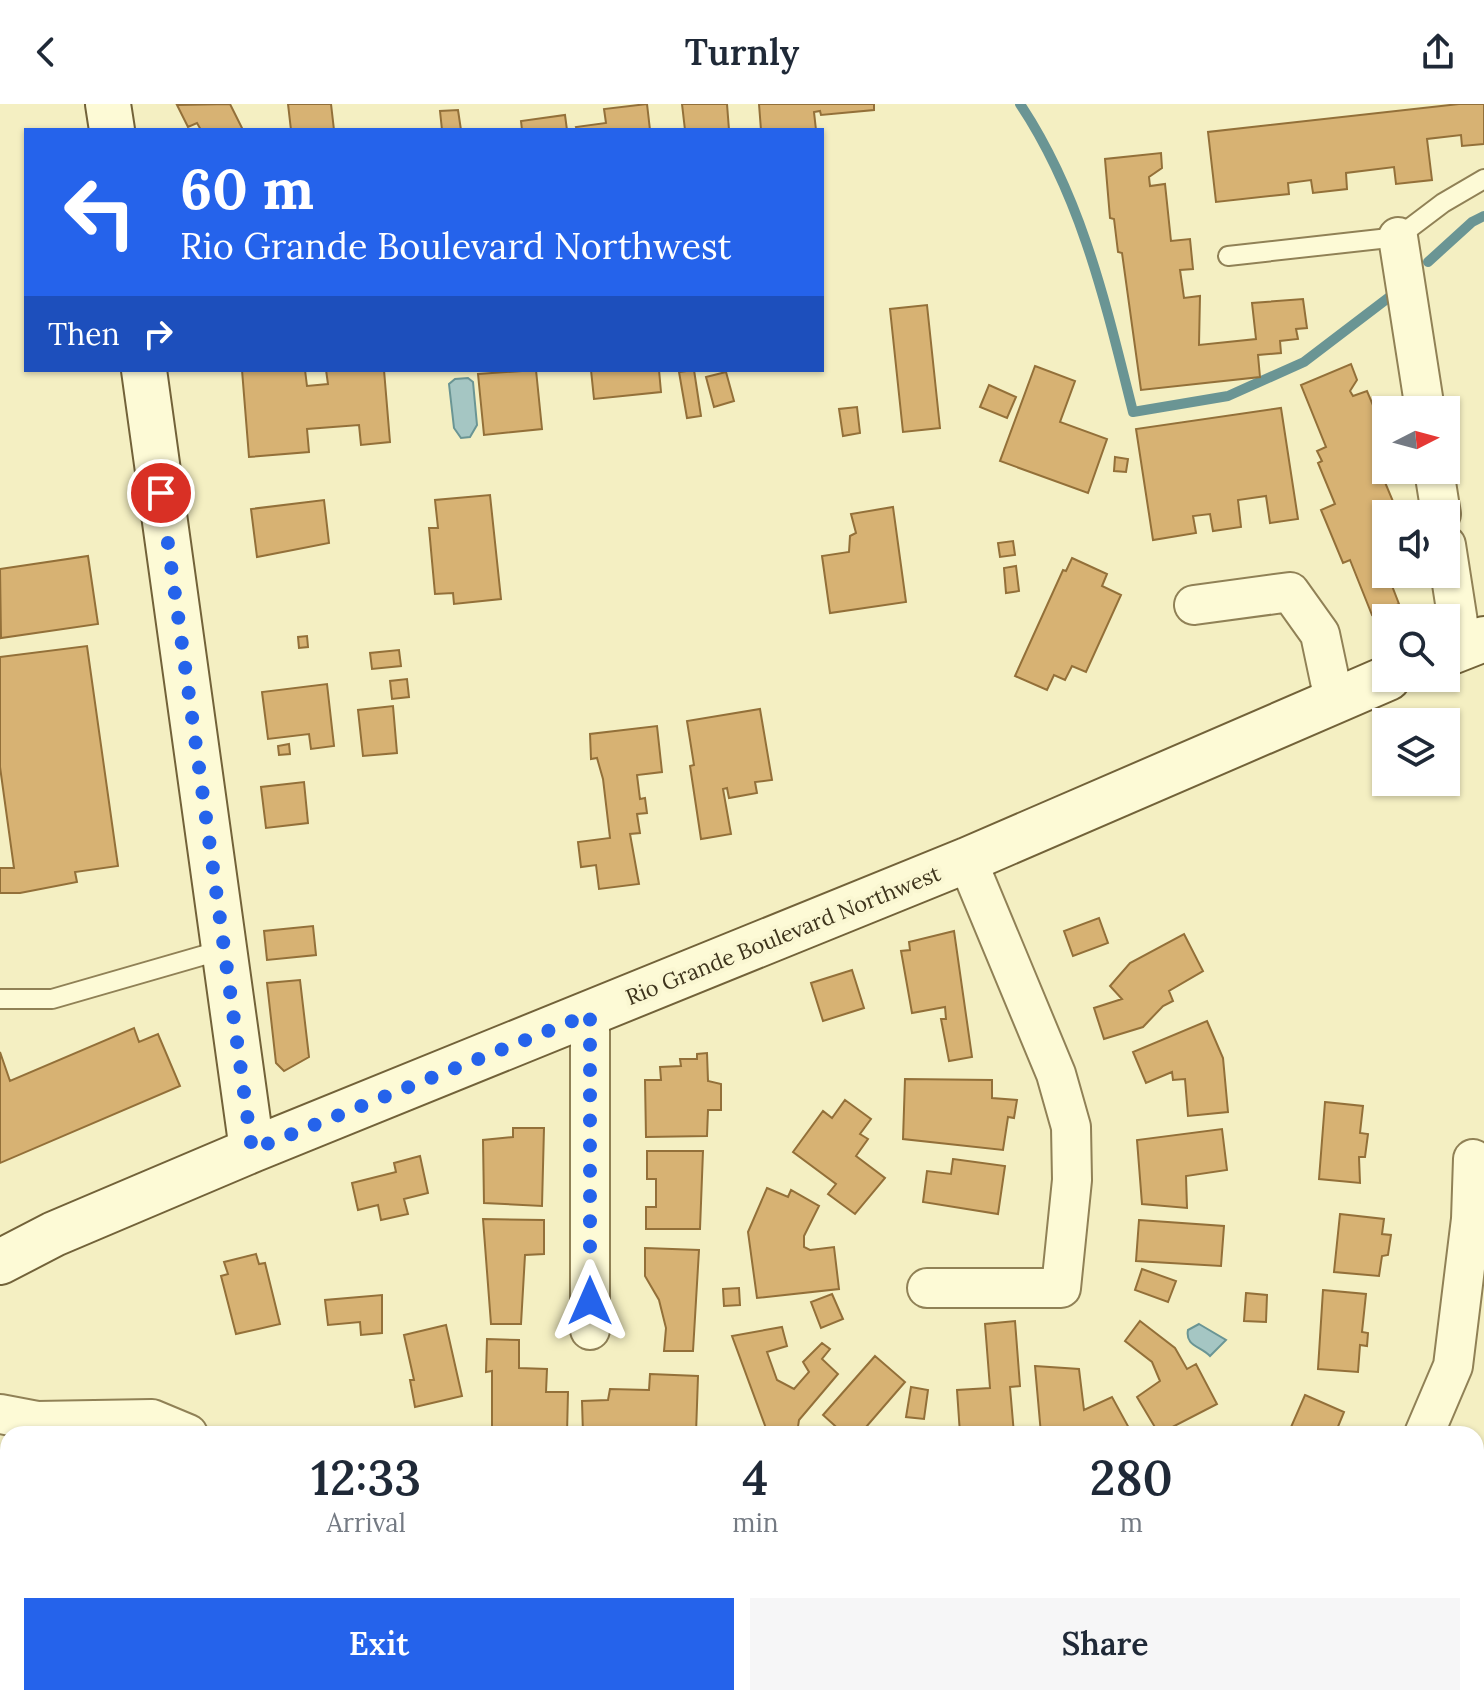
<!DOCTYPE html>
<style>
body{margin:0;font-family:Lora,serif;background:#f6f6f7;color:#1f2937;height:100vh;display:flex;flex-direction:column;font-size:30px;white-space:nowrap}
*{box-sizing:border-box;margin:0}
p{font-size:26px;color:#747a83}
.icon{flex:none;width:44px;height:44px;fill:none;stroke:currentColor;stroke-width:2;stroke-linecap:round;stroke-linejoin:round}
.map{position:relative;flex:1;overflow:hidden}
.sheet{position:absolute;left:0px;top:1322px;width:1484px;height:280px;display:flex;flex-direction:column;background:#fff;border-radius:24px 24px 0 0;box-shadow:0 2px 6px #0004}
.sheet>*{flex:none}
.hud{position:absolute;left:24px;top:24px;width:800px;height:244px;border-radius:0px;box-shadow:0 2px 6px #0004;background:#2563eb;color:#fff;overflow:hidden}
.needle{width:52px;rotate:84deg}
.buttons{position:absolute;left:1372px;top:292px;display:grid;gap:16px}
.buttons a{display:grid;place-items:center;width:88px;height:88px;border-radius:0px;background:#fff;box-shadow:0 2px 6px #0004;font-size:40px}
.pin{position:absolute;display:grid;place-items:center;width:68px;height:68px;color:#fff;margin:-34px;border:4px solid #fff;border-radius:50%;box-shadow:0 2px 8px #0007}
.me{position:absolute;width:88px;margin:-44px;rotate:0deg;stroke-linejoin:round;filter:drop-shadow(0 0 6px #0008)}
.turn{display:flex;align-items:center;gap:28px;height:168px;padding:0 24px;font-size:36px}
.turn .icon{width:104px;height:104px;stroke-width:2.5}
.turn b{display:block;font-size:56px;line-height:68px}
.then{display:flex;align-items:center;height:76px;padding:0 24px;background:#0003;gap:16px;font-size:30px}
.eta{display:flex;justify-content:space-evenly;align-items:center;height:136px;text-align:center}
.eta b{font-size:48px;font-weight:600;line-height:56px}
.button{display:flex;gap:16px;margin-top:auto;padding:16px 24px}
.button a{flex:1;height:92px;border-radius:0px;background:#2563eb;color:#fff;font-size:32px;font-weight:600;line-height:92px;text-align:center}
.button a+a{background:#f6f6f7;color:#1f2937}
header{display:flex;justify-content:space-between;align-items:center;height:104px;padding:0 24px;background:#fff;font-size:36px;font-weight:600}
.map>svg:first-child{display:block}
.water{fill:#a5c6c3;stroke:#6a9594;stroke-width:2}
.lines{fill:none;stroke-linecap:round;stroke-linejoin:round}
.stream{stroke:#6a9594;stroke-width:10}
.building{fill:#d7b273;stroke:#937039;stroke-width:2}
.lane-casing{stroke:#908156;stroke-width:22}
.street-casing{stroke:#908156;stroke-width:42}
.secondary-casing{stroke:#726239;stroke-width:48}
.lane{stroke:#fdfad6;stroke-width:18}
.street{stroke:#fdfad6;stroke-width:38}
.secondary{stroke:#fdfad6;stroke-width:44}
.route{stroke:#2563eb;stroke-width:14;stroke-dasharray:0 25.2}
.labels{text-anchor:middle;dominant-baseline:central;stroke-width:8;stroke-linejoin:round;paint-order:stroke}
.street-label{font-size:22px;fill:#3e341c;stroke:#faf7d2}
</style>
<header><svg class="icon" aria-label="back" viewBox="0 0 24 24"><path d="M15 5l-7 7 7 7"/></svg>Turnly<svg class="icon" aria-label="share" viewBox="0 0 24 24"><path d="M12 15V3M7 8l5-5 5 5M5 13v7h14v-7"/></svg></header>
<div class="map">
<svg width="1484" height="1602" viewBox="0 0 1484 1602">
<rect width="100%" height="100%" fill="#f4efc2"/>
<path class="water" d="M468 274 473 278 477 321 470 333 461 334 454 324 449 280 455 275Z
M1199 1220 1226 1236 1210 1252C1200 1242 1185 1242 1188 1226Z"/>
<g class="lines">
<path class="stream" d="M1020 0C1082 93 1106 201 1133 308L1228 292 1304 258 1392 191
M1428 158 1472 118 1484 112"/>
</g>
<path class="building" d="M230 0 243 26H201L197 19 188 23 177 1Z
M288 0H331L334 26H291Z
M647 0 650 26H577L576 23 606 19 604 5Z
M682 0H727L729 26H685Z
M759 0H874V6L821 11 820 7 814 8 816 26H761Z
M1459 0H1484V40L1462 42 1461 31 1427 35 1432 76 1396 80 1394 63 1346 69 1347 85 1313 89 1311 76 1288 79 1289 90 1216 98 1208 28Z
M458 6 461 26H442L440 7Z
M565 11 567 26H522L521 17Z
M1161 49 1162 64 1149 73 1150 82 1165 80 1171 137 1190 135 1193 165 1180 166 1184 194 1200 192 1199 241 1256 235 1252 199 1303 195 1307 224 1296 225 1298 235 1280 237 1281 249 1258 251 1260 273 1141 286 1122 149 1118 148 1114 115 1110 114 1105 55Z
M927 201 940 324 903 328 890 205Z
M1351 260 1357 276 1350 287 1353 292 1367 287 1386 332V347L1374 352 1397 407 1382 413 1386 423V470H1398L1389 474 1399 500 1372 511 1350 456 1343 459 1321 406 1335 400 1318 359 1322 357 1317 347 1326 343 1301 281Z
M1035 262 1075 277 1060 318 1107 335 1088 389 1000 357Z
M242 266H305L307 282 328 280 326 266H384L390 338 361 341 359 321 307 325 309 348 249 353Z
M536 266 542 325 484 331 478 270Z
M591 266H659L661 288 594 295Z
M694 266 701 312 687 314 679 268Z
M726 268 734 297 714 303 706 273Z
M989 281 1016 293 1007 314 980 303Z
M857 303 860 329 843 332 839 305Z
M1281 304 1298 415 1270 419 1266 392 1238 396 1241 423 1213 427 1210 410 1193 412 1196 429 1153 436 1136 325Z
M1115 353 1128 355 1126 368 1114 367Z
M490 391 501 495 454 500 453 489 435 490 429 424H438L435 396Z
M324 396 329 439 257 453 251 405Z
M893 403 906 498 830 509 822 452 849 448 850 432 856 429 851 410Z
M1013 437 1015 451 1000 453 998 439Z
M88 452 98 520 1 534 0 465Z
M1072 454 1107 470 1102 482 1121 491 1086 568 1072 562 1065 576 1054 571 1047 586 1015 572 1063 466 1066 467Z
M1016 462 1019 487 1006 489 1004 464Z
M307 532 308 543 299 544 298 533Z
M87 542 118 762 75 768 77 778 20 789H0V764H14L0 663V553Z
M399 546 401 562 372 565 370 549Z
M407 575 409 593 392 595 390 577Z
M327 580 334 642 311 645 309 630 268 635 262 588Z
M393 602 397 649 363 652 358 606Z
M760 605 772 676 755 678 757 689 729 694 727 684 723 685 731 730 701 735 690 662 694 661 687 617Z
M657 622 662 668 637 671 640 695 645 694 647 709 637 710 640 729 630 730 639 780 599 785 596 761 581 763 578 738 610 734 603 675 597 654 591 655 590 630Z
M289 640 290 650 279 651 278 642Z
M304 678 308 719 266 724 261 683Z
M1099 814 1108 839 1073 852 1064 827Z
M313 822 316 851 267 856 264 827Z
M954 827 972 953 949 957 941 915H946L945 903 912 909 901 847 910 846 909 838Z
M1184 830 1203 867 1169 887 1173 897 1163 902 1143 923 1104 935 1094 904 1122 895 1110 882 1130 859Z
M852 866 864 904 823 917 811 879Z
M300 876 309 953 284 967 276 959 267 879Z
M1207 917 1223 954 1228 1008 1188 1012 1185 975 1173 976 1172 968 1146 979 1133 948Z
M134 924 139 938 158 930 180 982 0 1059V948L10 977Z
M707 949 708 977 721 980V1006H708L707 1032 646 1033 645 976H661L660 963 681 962 680 955H697V950Z
M905 975 992 976V994L1017 996 1014 1014 1008 1013 1003 1046 903 1035Z
M845 996 871 1015 860 1030 868 1035 856 1052 885 1074 855 1110 828 1090 836 1080 793 1048 823 1007 832 1014Z
M1325 998 1363 1002 1360 1029 1368 1030 1365 1053H1359L1360 1079 1319 1075Z
M513 1024H544L542 1102 484 1099 483 1036 513 1033Z
M1222 1025 1227 1066 1186 1072 1187 1104 1142 1100 1137 1036Z
M647 1047H703L700 1125H646V1103H656V1075H647Z
M420 1052 428 1089 404 1095 408 1110 381 1116 378 1101 358 1106 352 1079 396 1068 394 1059Z
M953 1055 1005 1062 998 1110 923 1098 927 1067 951 1070Z
M767 1084 788 1093 791 1086 819 1102 804 1132V1143L810 1146 834 1143 839 1185 757 1194 748 1128Z
M1340 1110 1384 1115 1382 1130 1391 1131 1388 1151 1382 1152 1379 1172 1334 1168Z
M483 1115 544 1116V1150L525 1151 521 1220H491Z
M1139 1116 1224 1122 1221 1162 1136 1157Z
M645 1144 699 1146 693 1247H664L666 1224 659 1196 645 1172Z
M256 1150 259 1160 265 1159 280 1220 236 1230 221 1172 228 1170 224 1158Z
M1142 1165 1176 1177 1168 1198 1135 1186Z
M739 1184 740 1201 724 1202 723 1185Z
M1323 1186 1366 1190 1362 1228 1368 1229 1367 1242 1360 1241 1358 1268 1318 1265Z
M1246 1189 1267 1191 1266 1218 1244 1217Z
M832 1190 843 1215 821 1224 811 1198Z
M382 1191V1229L361 1231 360 1218 328 1221 325 1196Z
M1015 1217 1020 1282 1010 1283 1014 1330H960L957 1286 990 1284 985 1220Z
M1140 1217 1175 1244 1187 1265 1196 1260 1217 1300 1159 1330 1137 1293 1160 1277 1152 1258 1125 1237Z
M446 1221 462 1292 415 1303 410 1276H414L404 1231Z
M782 1223 787 1242 767 1248 777 1276 794 1285 809 1268 803 1258 822 1239 830 1245 822 1255 838 1270 799 1316 798 1323 787 1330 767 1327 732 1232Z
M487 1235 519 1236V1264L547 1265 546 1288H568L567 1330H492V1267L486 1268Z
M875 1252 905 1278 860 1330H844L823 1311Z
M1035 1262 1079 1265 1084 1306 1112 1293 1129 1324 1118 1330H1041Z
M650 1270 698 1272 696 1330H583L582 1297 608 1296 610 1285 649 1286Z
M911 1283 928 1286 924 1315 906 1313Z
M1305 1291 1344 1308 1335 1330H1288Z
M1476 1378H1484V1419H1476Z
M1476 1499 1484 1503V1567L1481 1566 1478 1571Z"/>
<g class="lines">
<g class="lane-casing">
<path id="lane" d="M1228 152 1398 133 1443 99 1484 75
M0 895H52L222 846"/>
</g>
<g class="street-casing">
<path id="street" d="M1398 133 1425 306
M1434 366 1441 410
M1446 441 1462 544
M1194 501 1290 488 1320 530 1334 596
M590 910V1226
M927 1184H1061L1072 1076 1071 1023 1056 970 967 756
M0 1310 37 1317 152 1315 188 1330
M1424 1330 1453 1262 1471 1115 1473 1055
M215 1594 216 1602
M668 1594 936 1602
M591 1602 592 1594
M1344 1602 1345 1594"/>
</g>
<g class="secondary-casing">
<path id="secondary" d="M108 0 112 26
M144 266 252 1046
M1446 550 1484 535
M0 1158 54 1130 252 1046 967 756 1388 574"/>
</g>
<use href="#lane" class="lane"/>
<use href="#street" class="street"/>
<use href="#secondary" class="secondary"/>
</g>
<g class="lines">
<path class="route" d="M161 389 252 1046 590 910V1197"/>
</g>
<g class="labels">
<g class="street-label">
<text transform="translate(783 831) rotate(-22)">Rio Grande Boulevard Northwest</text>
</g>
</g>
</svg>
<div class="buttons">
<a><svg class="needle" viewBox="-14 -14 28 28"><path d="M0-13l5 13h-10z" fill="#e53935"/><path d="M0 13l5-13h-10z" fill="#747a83"/></svg></a>
<a><svg class="icon" aria-label="sound" viewBox="0 0 24 24"><path d="M4 9h4l5-4v14l-5-4H4zM17 9q2 3 0 6"/></svg></a>
<a><svg class="icon" aria-label="search" viewBox="0 0 24 24"><circle cx="10" cy="10" r="6"/><path d="M15 15l6 6"/></svg></a>
<a><svg class="icon" aria-label="layers" viewBox="0 0 24 24"><path d="M12 4l9 5-9 5-9-5zM3 14l9 5 9-5"/></svg></a>
</div>
<div class="pin" style="left:161px;top:389px;background:#d93025"><svg class="icon" aria-label="arrive" viewBox="0 0 24 24"><path d="M6 21V4h12l-3 4 3 4H6"/></svg></div>
<svg class="me" style="left:590px;top:1197px" viewBox="-20 -20 40 40"><path d="M0-17L14 15 0 8-14 15z" fill="#2563eb" stroke="#fff" stroke-width="4"/></svg>
<div class="hud">
<div class="turn"><svg class="icon" aria-label="left" viewBox="0 0 24 24"><path d="M17 20v-9H6M10 6l-5 5 5 5"/></svg><div><b>60 m</b>Rio Grande Boulevard Northwest</div></div>
<div class="then">Then<svg class="icon" aria-label="right" viewBox="0 0 24 24"><path d="M7 20v-9h11M14 6l5 5-5 5"/></svg></div>
</div>
<section class="sheet">
<div class="eta">
<div><b>12:33</b><p>Arrival</p></div>
<div><b>4</b><p>min</p></div>
<div><b>280</b><p>m</p></div>
</div>
<div class="button"><a>Exit</a><a>Share</a></div>
</section>
</div>
